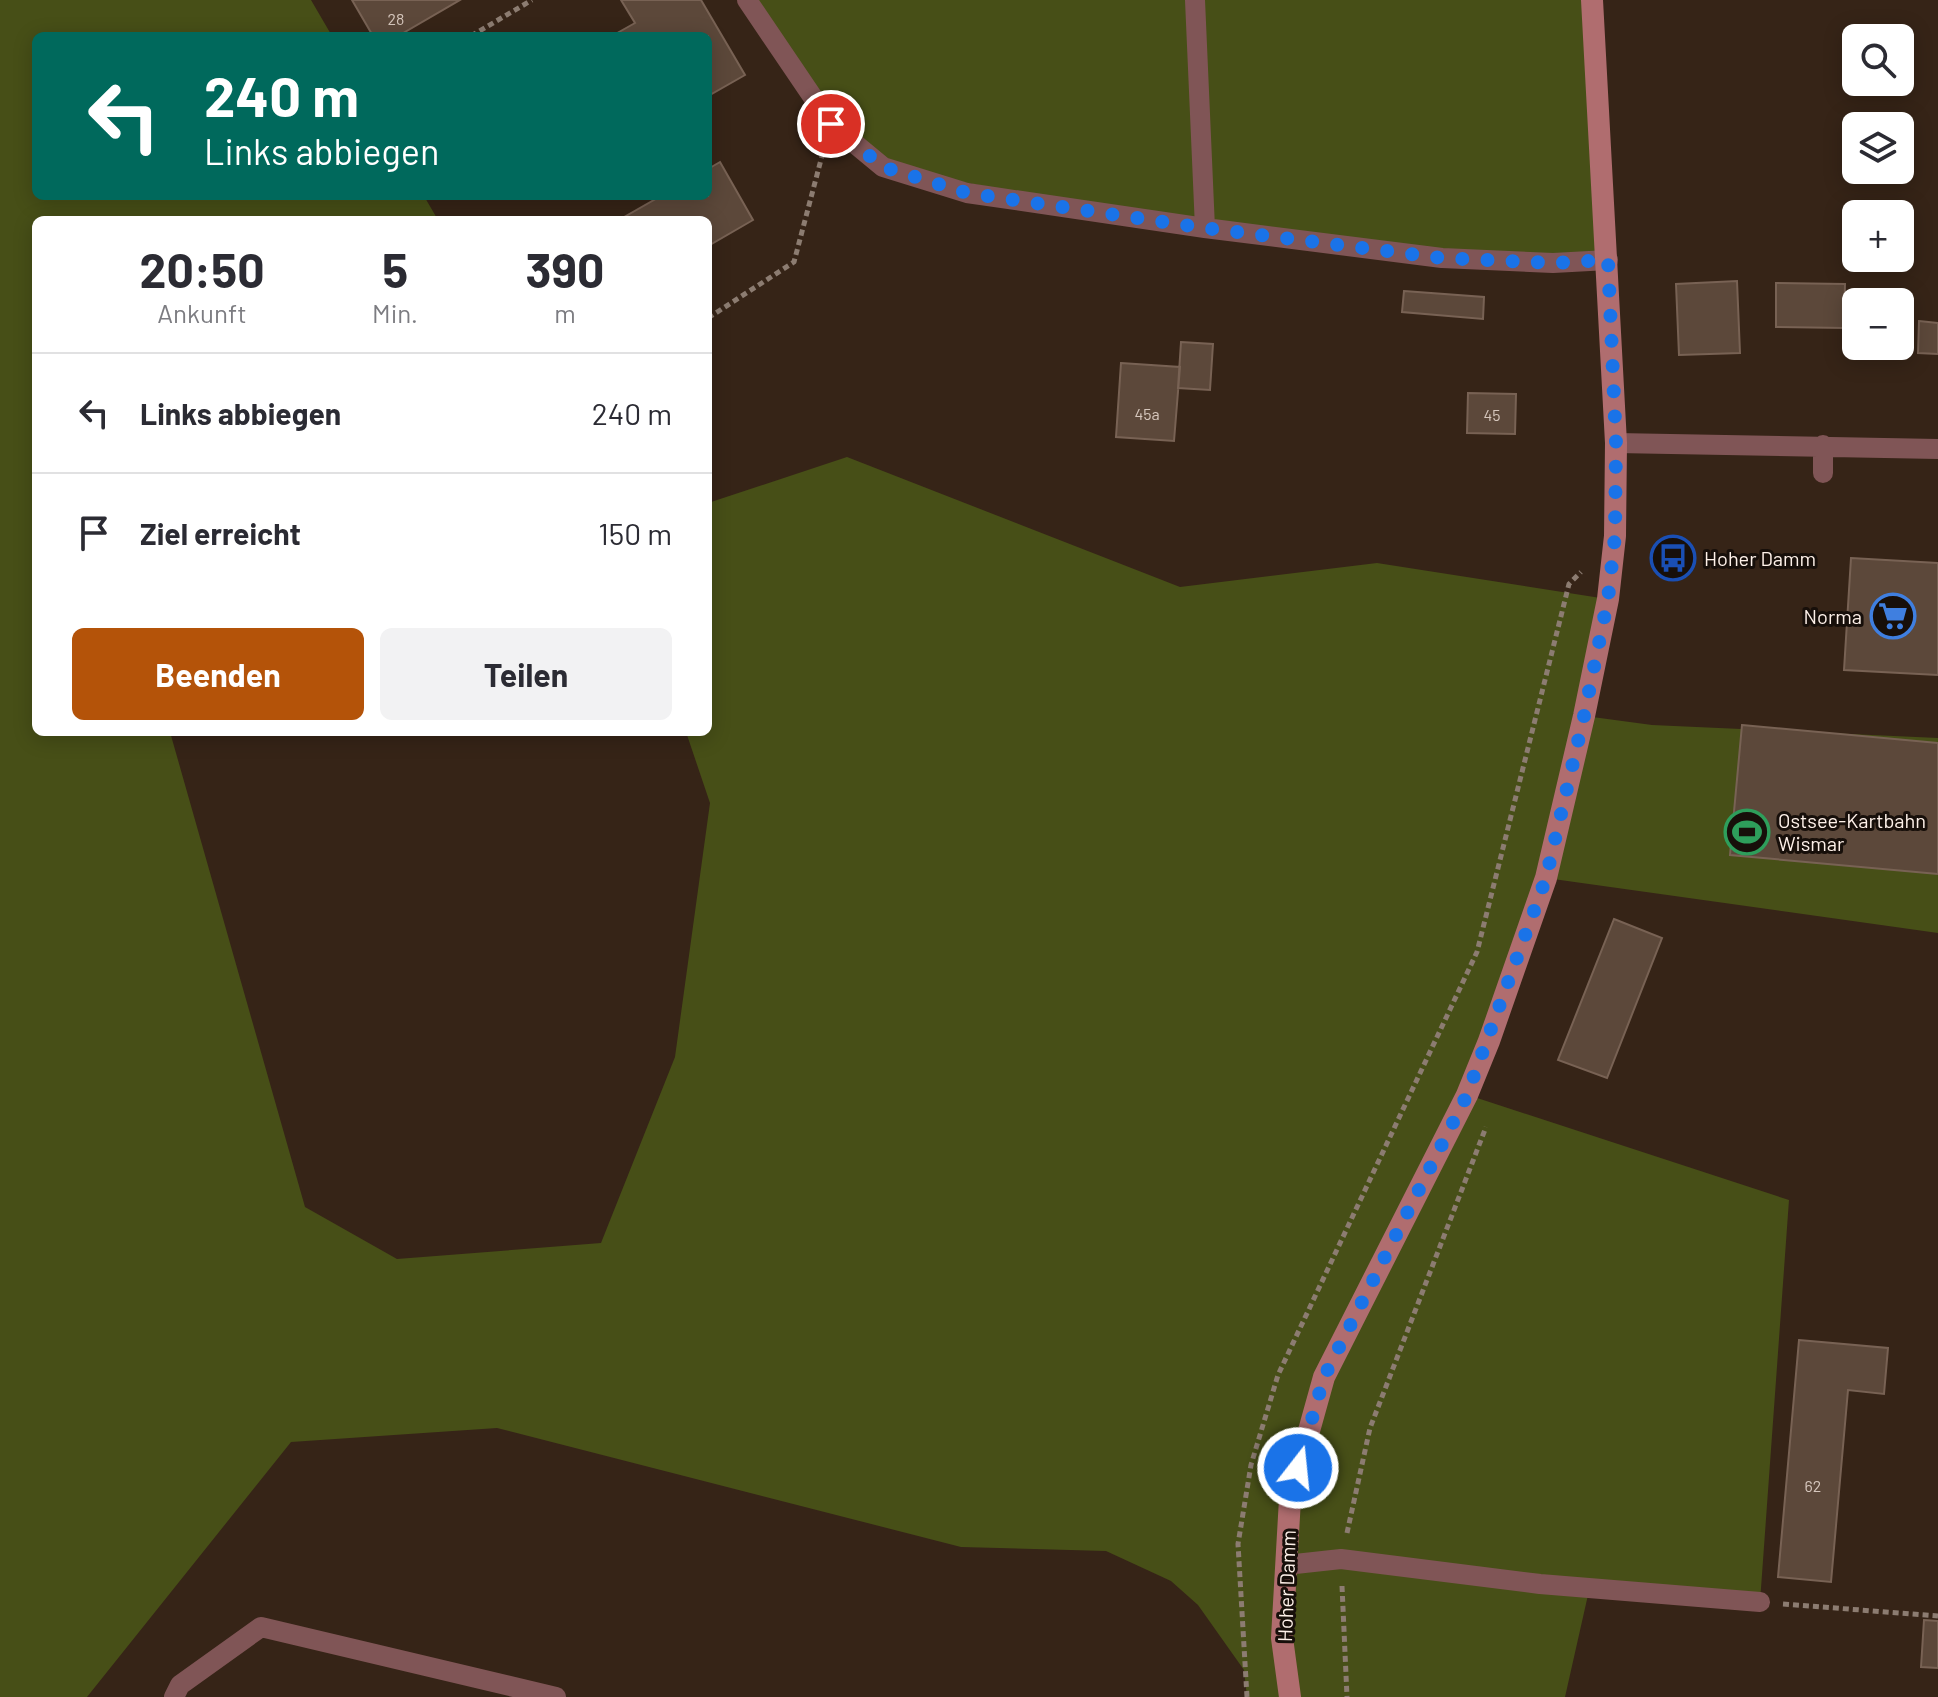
<!DOCTYPE html>
<html lang="de">
<meta charset="utf-8">
<style>
body{margin:0;font-family:Barlow,sans-serif;background:#f2f2f3;color:#2b2b33;height:100vh;display:flex;flex-direction:column;font-size:30px;white-space:nowrap}
*{box-sizing:border-box;margin:0}
p{font-size:26px;color:#7c7c81}
.icon{flex:none;width:44px;height:44px;fill:none;stroke:currentColor;stroke-width:2;stroke-linecap:round;stroke-linejoin:round}
.map{position:relative;flex:1;overflow:hidden}
.drawer{position:absolute;left:32px;top:216px;width:680px;height:520px;display:flex;flex-direction:column;background:#fff;border-radius:12px;box-shadow:0 4px 20px #0003}
.drawer>*{flex:none}
.guide{position:absolute;left:32px;top:32px;width:680px;height:168px;border-radius:12px;box-shadow:0 4px 20px #0003;background:#00695c;color:#fff;overflow:hidden}
.buttons{position:absolute;left:1842px;top:24px;display:grid;gap:16px}
.buttons a{display:grid;place-items:center;width:72px;height:72px;border-radius:12px;background:#fff;box-shadow:0 4px 20px #0003;font-size:40px}
.pin{position:absolute;display:grid;place-items:center;width:68px;height:68px;color:#fff;margin:-34px;border:4px solid #fff;border-radius:50%;box-shadow:0 2px 8px #0007}
.me{position:absolute;width:88px;margin:-44px;rotate:16deg;stroke-linejoin:round;filter:drop-shadow(0 0 6px #0008)}
.turn{display:flex;align-items:center;gap:28px;height:168px;padding:0 40px;font-size:36px}
.turn .icon{width:104px;height:104px;stroke-width:2.5}
.turn b{display:block;font-size:56px;line-height:68px}
.eta{display:flex;justify-content:space-evenly;align-items:center;height:136px;text-align:center}
.eta b{font-size:48px;font-weight:700;line-height:56px}
.cta{display:flex;gap:16px;margin-top:auto;padding:16px 40px}
.cta a{flex:1;height:92px;border-radius:12px;background:#b45309;color:#fff;font-size:32px;font-weight:700;line-height:92px;text-align:center}
.cta a+a{background:#f2f2f3;color:#2b2b33}
ul{padding:0;list-style:none}
li{display:flex;align-items:center;gap:24px;height:120px;padding:0 40px;border-top:2px solid #e1e1e2}
li div{flex:1}
li b{display:block;font-size:30px}
li em{font-style:normal}
.map>svg:first-child{display:block}
.green{fill:#474f17}
.building{fill:#5c483a;stroke:#786254;stroke-width:2}
.lines{fill:none;stroke-linecap:round;stroke-linejoin:round}
.path{stroke:#8c7c71;stroke-width:5;stroke-dasharray:6 4;stroke-linecap:butt}
.service{stroke:#805556;stroke-width:20}
.secondary{stroke:#b06d6f;stroke-width:22}
.route{stroke:#1a73e8;stroke-width:14;stroke-dasharray:0 25.2}
.labels{text-anchor:middle;dominant-baseline:central;stroke-width:6;stroke-linejoin:round;paint-order:stroke}
.number-label{font-size:16px;fill:#d6c7bd}
.poi-label{font-size:20px;fill:#fef1e9;stroke:#170f0a;text-anchor:start}
.street-label{font-size:20px;fill:#fef1e9;stroke:#170f0a}
</style>
<div class="map">
<svg width="1938" height="1697" viewBox="0 0 1938 1697">
<rect width="100%" height="100%" fill="#362417"/>
<path class="green" d="M0 0H311L332 36H36V196H424L438 220H36V732H170L305 1207 397 1259 601 1243 675 1057 710 803 686 732H708V503L847 457 1180 587 1377 563 1607 599 1585 716 1652 725 1938 738V933L1546 878 1468 1095 1789 1200 1760 1602 1590 1586 1565 1697H1247L1244 1670 1198 1605 1171 1581 1106 1551 961 1547 497 1428 291 1442 87 1697H0Z
M747 0H1592L1608 260 1553 263 1205 228 883 167 831 124Z"/>
<path class="building" d="M352 0H460L398 36H373Z
M621 0H701L745 75 708 96V36H612L635 23Z
M720 162 753 220 708 246V220H619L661 196H708V169Z
M1737 281 1740 353 1679 355 1676 284Z
M1776 283 1845 284 1844 328 1776 327Z
M1404 291 1484 297 1483 319 1402 312Z
M1919 321 1938 323V354L1918 353Z
M1181 342 1213 344 1210 390 1178 388Z
M1121 363 1180 367 1174 441 1116 437Z
M1468 393 1516 394 1515 434 1467 433Z
M1851 558 1938 563V675L1844 670Z
M1742 725 1938 743V874L1730 855Z
M1614 919 1662 938 1607 1078 1558 1060Z
M1799 1340 1888 1348 1884 1394 1848 1390 1831 1582 1778 1577Z
M1924 1620 1938 1621V1668L1921 1667Z"/>
<g class="lines">
<path class="path" d="M471 36 532 0
M708 318 794 262 823 152
M1347 1533 1370 1428 1486 1127
M1342 1586 1347 1697
M1783 1604 1938 1616
M1247 1697 1238 1544 1251 1465 1278 1375 1477 952 1569 584 1581 572"/>
<path class="service" d="M747 0 831 124 883 167 967 193 1205 228 1442 258 1553 263 1608 260
M1195 0 1205 228
M1616 443 1938 449
M1823 473V445
M1286 1565 1341 1559 1540 1584 1760 1602
M174 1697 180 1685 261 1627 556 1697"/>
<path class="secondary" d="M1290 1697 1282 1638 1290 1499 1324 1377 1467 1095 1489 1041 1546 878 1584 716 1608 599 1615 536 1616 443 1592 0"/>
</g>
<g class="lines">
<path class="route" d="M831 124 883 167 967 193 1205 228 1442 258 1553 263 1608 260 1616 443 1615 536 1608 599 1584 716 1546 878 1467 1095 1324 1377 1298 1468"/>
</g>
<defs>
<g id="bus-ring" transform="scale(2.3)"><circle r="9.5" fill="#170f0a" stroke="#1a4fb4" stroke-width="1.5"/><path d="M-5-6H5V4H4V6H2V4H-2V6H-4V4H-5ZM-3.5-4V0h7V-4ZM-3.5 1.2v1.5H-2V1.2ZM2 1.2v1.5H3.5V1.2Z" fill="#1a4fb4"/></g>
<g id="supermarket-ring" transform="scale(2.3)"><circle r="9.5" fill="#170f0a" stroke="#3f7fe0" stroke-width="1.5"/><path d="M-6-5.5h2.5l.6 2H6L4.5 2H-2.5L-4.4-4H-6ZM-1.5 3.2a1.3 1.3 0 1 0 .1 0ZM3 3.2a1.3 1.3 0 1 0 .1 0Z" fill="#3f7fe0"/></g>
<g id="stadium-ring" transform="scale(2.3)"><circle r="9.5" fill="#170f0a" stroke="#2e9e5b" stroke-width="1.5"/><path d="M0-5a6.5 5 0 1 0 0 10a6.5 5 0 1 0 0-10ZM-3.5-1.8h7v3.6h-7Z" fill="#2e9e5b"/></g>
</defs>
<g fill-rule="evenodd">
<use href="#bus-ring" x="1673" y="558"/>
<use href="#supermarket-ring" x="1893" y="616"/>
<use href="#stadium-ring" x="1747" y="832"/>
</g>
<g class="labels">
<g class="number-label">
<text x="396" y="18">28</text>
<text x="1147" y="413">45a</text>
<text x="1492" y="414">45</text>
<text x="1813" y="1485">62</text>
</g>
<g class="poi-label">
<text x="1704" y="558">Hoher Damm</text>
<text x="1862" y="616" text-anchor="end">Norma</text>
<text x="1778" y="820">Ostsee-Kartbahn<tspan x="1778" dy="23">Wismar</tspan></text>
</g>
<g class="street-label">
<text transform="translate(1286 1586) rotate(-88)">Hoher Damm</text>
</g>
</g>
</svg>
<div class="buttons">
<a><svg class="icon" aria-label="search" viewBox="0 0 24 24"><circle cx="10" cy="10" r="6"/><path d="M15 15l6 6"/></svg></a>
<a><svg class="icon" aria-label="layers" viewBox="0 0 24 24"><path d="M12 4l9 5-9 5-9-5zM3 14l9 5 9-5"/></svg></a>
<a>+</a>
<a>−</a>
</div>
<div class="pin" style="left:831px;top:124px;background:#d93025"><svg class="icon" aria-label="arrive" viewBox="0 0 24 24"><path d="M6 21V4h12l-3 4 3 4H6"/></svg></div>
<svg class="me" style="left:1298px;top:1468px" viewBox="-20 -20 40 40"><circle r="17" fill="#1a73e8" stroke="#fff" stroke-width="3"/><path d="M0-11L8 9 0 5-8 9z" fill="#fff"/></svg>
<div class="guide">
<div class="turn"><svg class="icon" aria-label="left" viewBox="0 0 24 24"><path d="M17 20v-9H6M10 6l-5 5 5 5"/></svg><div><b>240 m</b>Links abbiegen</div></div>
</div>
<section class="drawer">
<div class="eta">
<div><b>20:50</b><p>Ankunft</p></div>
<div><b>5</b><p>Min.</p></div>
<div><b>390</b><p>m</p></div>
</div>
<ul>
<li><svg class="icon" aria-label="left" viewBox="0 0 24 24"><path d="M17 20v-9H6M10 6l-5 5 5 5"/></svg><div><b>Links abbiegen</b></div><em>240 m</em></li>
<li><svg class="icon" aria-label="arrive" viewBox="0 0 24 24"><path d="M6 21V4h12l-3 4 3 4H6"/></svg><div><b>Ziel erreicht</b></div><em>150 m</em></li>
</ul>
<div class="cta"><a>Beenden</a><a>Teilen</a></div>
</section>
</div>
